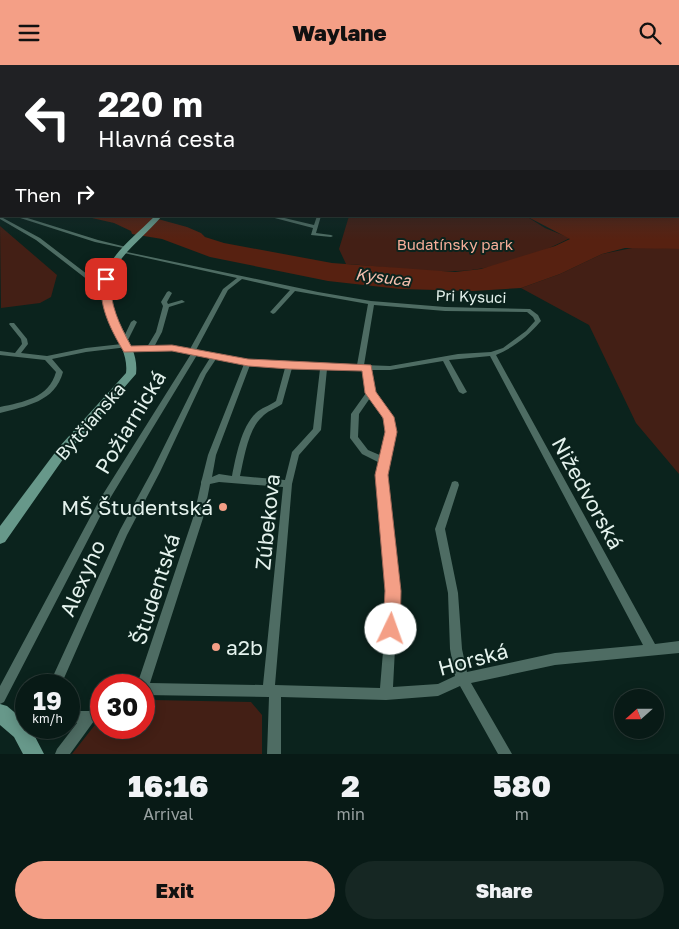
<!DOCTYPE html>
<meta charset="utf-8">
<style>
body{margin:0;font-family:"Golos Text",sans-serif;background:#162723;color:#f1f3f6;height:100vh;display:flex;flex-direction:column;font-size:19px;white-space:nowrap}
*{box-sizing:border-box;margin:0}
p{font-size:16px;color:#98a1a1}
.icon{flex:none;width:28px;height:28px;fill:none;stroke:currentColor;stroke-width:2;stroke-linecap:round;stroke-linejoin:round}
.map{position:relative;height:689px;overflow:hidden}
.panel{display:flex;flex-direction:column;background:#081a16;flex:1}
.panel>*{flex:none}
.guide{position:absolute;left:0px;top:0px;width:680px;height:152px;box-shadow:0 2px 12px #0003,0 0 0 1px #293835;background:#202124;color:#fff;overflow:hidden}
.needle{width:32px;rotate:249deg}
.controls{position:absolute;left:614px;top:624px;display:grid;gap:10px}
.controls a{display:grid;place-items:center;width:50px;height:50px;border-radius:50%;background:#081a16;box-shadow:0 2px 12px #0003,0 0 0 1px #293835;font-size:25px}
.speed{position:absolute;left:15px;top:609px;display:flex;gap:10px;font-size:25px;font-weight:700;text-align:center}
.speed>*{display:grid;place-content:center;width:65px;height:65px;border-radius:50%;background:#081a16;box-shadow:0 2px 12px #0003,0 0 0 1px #293835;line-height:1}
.speed small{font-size:12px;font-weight:400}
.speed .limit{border:8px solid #d22;background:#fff;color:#111}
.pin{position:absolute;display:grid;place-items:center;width:42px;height:42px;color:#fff;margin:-21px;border-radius:10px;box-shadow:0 2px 8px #0006}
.me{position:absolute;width:55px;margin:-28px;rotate:3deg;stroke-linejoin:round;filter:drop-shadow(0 0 4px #0008)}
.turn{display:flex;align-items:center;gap:18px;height:105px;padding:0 15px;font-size:22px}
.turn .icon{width:65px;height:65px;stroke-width:2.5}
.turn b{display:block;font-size:35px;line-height:42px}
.then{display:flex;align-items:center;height:48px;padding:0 15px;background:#0003;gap:10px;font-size:19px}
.eta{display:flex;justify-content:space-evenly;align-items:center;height:85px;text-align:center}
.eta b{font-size:30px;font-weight:800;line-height:35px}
.primary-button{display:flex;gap:10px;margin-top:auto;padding:10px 15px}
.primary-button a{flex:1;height:58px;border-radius:30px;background:#f49f86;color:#111;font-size:20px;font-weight:800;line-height:58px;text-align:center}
.primary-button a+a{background:#162723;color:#f1f3f6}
header{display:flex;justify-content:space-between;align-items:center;height:65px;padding:0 15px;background:#f49f86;color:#111;font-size:22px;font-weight:800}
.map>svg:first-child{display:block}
.green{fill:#431f15}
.water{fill:#572111}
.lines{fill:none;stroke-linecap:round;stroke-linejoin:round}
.street{fill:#4e6c63;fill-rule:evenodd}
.secondary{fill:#67988a;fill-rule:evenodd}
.primary{fill:#7abba9;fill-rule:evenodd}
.route{fill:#f49f86;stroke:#9f6757}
.poi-dot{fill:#f49f86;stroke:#0b231d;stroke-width:2}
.labels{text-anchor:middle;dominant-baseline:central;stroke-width:4;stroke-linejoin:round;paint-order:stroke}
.far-park-label{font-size:15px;fill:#f7ae99;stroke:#0b231d}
.far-street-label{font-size:15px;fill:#e4f2ed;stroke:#0b231d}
.far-water-label{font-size:16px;font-style:italic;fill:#f6bfae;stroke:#0b231d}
.street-label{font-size:18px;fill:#e4f2ed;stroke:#0b231d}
.near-street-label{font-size:21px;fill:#e4f2ed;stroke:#0b231d}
.near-poi-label{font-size:21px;fill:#e4f2ed;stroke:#0b231d;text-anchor:end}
</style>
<header><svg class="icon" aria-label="menu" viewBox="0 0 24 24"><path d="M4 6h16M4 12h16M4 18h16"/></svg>Waylane<svg class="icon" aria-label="search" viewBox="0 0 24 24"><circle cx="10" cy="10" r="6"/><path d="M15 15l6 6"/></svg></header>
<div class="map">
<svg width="679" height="689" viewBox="0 0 679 689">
<rect width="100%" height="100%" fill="#0b231d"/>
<path class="green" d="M349 151H526L545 163 570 173C538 190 493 205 457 206 420 208 382 201 346 199L339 184Z
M0 161 57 210 51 232 40 238 1 243Z
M637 182 679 184V409L636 358 589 260 521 223 560 209 602 189Z
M153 635 251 637 262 650V689H72L98 656 101 655V662H144V639Z"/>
<path class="water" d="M83 151H147L187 162 201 168 205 172 224 178 332 198 455 207 481 204 555 181 570 174 526 151H671L679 153V184L625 183 602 189 560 209 521 223 473 226 400 224 328 216 210 192 162 174 132 169 131 166 114 158Z"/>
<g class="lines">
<path class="street" d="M1 150V151H4L3 153 40 173 96 216H105L108 218 105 220 93 219 36 175 0 154V151Z
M14 151H21L98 175 130 183 128 184 95 177Z
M267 151H276L314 160 317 151H321L316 168 331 170 333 171 331 172 311 170 313 163Z
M122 186 318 227 371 236 445 242 530 244 538 250 541 256 540 257C528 271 513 283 496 290L655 579 679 576V588L555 600 471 618 512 689H498L460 621 438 631 386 635 281 632V689H267L269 632 144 630V620H137L194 450 201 419V417L202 414 208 390 244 299 216 294 206 309 160 407 127 470 61 620H49L120 465 152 406 200 309 210 293 197 290 106 440 4 637 0 639V621L100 434 191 289 172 285 128 287 125 285 128 283 147 282 156 267 163 241 161 237 167 227 169 226 172 228 167 237 168 239 182 235 185 237 169 242 162 267 154 282 172 281 190 284 223 224 237 213 124 188H122ZM242 214 290 225 271 246 270 247 273 249 275 248 295 226 368 239 357 300 289 299 248 296 196 285 228 225ZM374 240 445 246 527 247 533 252 535 256 526 266 503 283 491 287 458 289 390 301 364 300ZM490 291 643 580 555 588 467 607 462 584 458 528 445 464 459 420 458 417 455 416 452 417 451 420 435 464 448 528 450 584 455 611 438 619 393 622 398 526 386 423V410L392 385 394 367 390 352 385 343 374 327 371 305H390L443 296 459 327 463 329 467 327 449 295ZM250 300 285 303 276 336C269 341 261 343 256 348 241 362 236 392 232 411L219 409 212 412 216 390ZM292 303 320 304 313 364 292 387 285 415 240 411C244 394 248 364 262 352 267 346 275 344 282 339ZM327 304 364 305 366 328 351 349 350 373 362 389 380 398 378 410V423L388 526 380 623 275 620 292 419 299 390 321 365ZM370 333C386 352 389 367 382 391L368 385 358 372 359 349ZM219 417 283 422 263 620 150 618 204 450 210 419Z
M134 255 137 257 126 279 129 281 128 282 86 287 52 294 63 307C55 337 26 341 0 348V342C23 337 49 333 56 307L45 295 0 290V286L15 288 22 279 21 274 9 259 10 258H14L27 274 28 279 21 288 47 291 86 283 122 279 121 278 131 257Z
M101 640V653L94 656 70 689H55L57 684 77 658H69V646H89Z"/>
<path class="secondary" d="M155 151H162C125 193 91 204 123 265 131 280 138 292 136 309L68 387 5 477 0 479V461L60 381 126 308C128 292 120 279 113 265 85 207 116 189 155 151Z
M0 639 7 641 26 657V662H30L44 689H23L14 672 0 660Z"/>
<path class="primary" d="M0 108H1V112H0Z"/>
</g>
<linearGradient id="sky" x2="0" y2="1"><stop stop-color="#061310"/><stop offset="0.45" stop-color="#2e454c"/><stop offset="1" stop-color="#2e454c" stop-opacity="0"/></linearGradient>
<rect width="679" height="174" fill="url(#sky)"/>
<path class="route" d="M104 212 110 214C110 240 119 259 131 281L172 280 248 294 371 300 376 327 394 352 397 367 388 410 401 526 400 564 397 570 391 573 385 570 383 564 385 526 375 410 385 367 383 353 365 328 362 306 289 304 248 301 172 286 124 287C112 267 95 236 104 212Z"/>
<g class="poi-dot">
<circle cx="223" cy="442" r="5"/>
<circle cx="216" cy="582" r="5"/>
</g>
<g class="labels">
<g class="far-park-label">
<text x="455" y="179">Budatínsky park</text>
</g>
<g class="far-street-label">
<text transform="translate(471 231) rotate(2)">Pri Kysuci</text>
</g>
<g class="far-water-label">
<text transform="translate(383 212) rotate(7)">Kysuca</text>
</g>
<g class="street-label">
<text transform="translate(90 356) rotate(-49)">Bytčianska</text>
</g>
<g class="near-street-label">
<text transform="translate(130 357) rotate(-59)">Požiarnická</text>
<text transform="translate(588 428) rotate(61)">Nižedvorská</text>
<text transform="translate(267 457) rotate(-84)">Zúbekova</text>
<text transform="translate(82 513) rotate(-66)">Alexyho</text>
<text transform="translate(155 524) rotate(-72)">Študentská</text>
<text transform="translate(473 594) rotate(-15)">Horská</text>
</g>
<g class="near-poi-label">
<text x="213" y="442">MŠ Študentská</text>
<text x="226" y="582" text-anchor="start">a2b</text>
</g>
</g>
</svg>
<div class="controls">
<a><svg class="needle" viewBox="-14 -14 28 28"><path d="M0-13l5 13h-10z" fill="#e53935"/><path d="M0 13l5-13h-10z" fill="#98a1a1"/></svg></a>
</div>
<div class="speed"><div>19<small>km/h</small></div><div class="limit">30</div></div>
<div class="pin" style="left:106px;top:214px;background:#d93025"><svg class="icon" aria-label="arrive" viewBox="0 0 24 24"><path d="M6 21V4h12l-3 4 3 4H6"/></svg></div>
<svg class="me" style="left:391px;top:564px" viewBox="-20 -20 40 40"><circle r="19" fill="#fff"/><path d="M0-13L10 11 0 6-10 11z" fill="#f49f86"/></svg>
<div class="guide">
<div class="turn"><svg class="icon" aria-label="left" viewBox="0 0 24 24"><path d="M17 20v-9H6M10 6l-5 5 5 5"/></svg><div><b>220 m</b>Hlavná cesta</div></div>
<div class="then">Then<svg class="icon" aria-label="right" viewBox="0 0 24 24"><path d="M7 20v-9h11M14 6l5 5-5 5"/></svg></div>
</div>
</div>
<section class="panel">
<div class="eta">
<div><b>16:16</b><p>Arrival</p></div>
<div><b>2</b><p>min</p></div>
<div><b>580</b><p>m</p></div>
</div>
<div class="primary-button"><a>Exit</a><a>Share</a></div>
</section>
